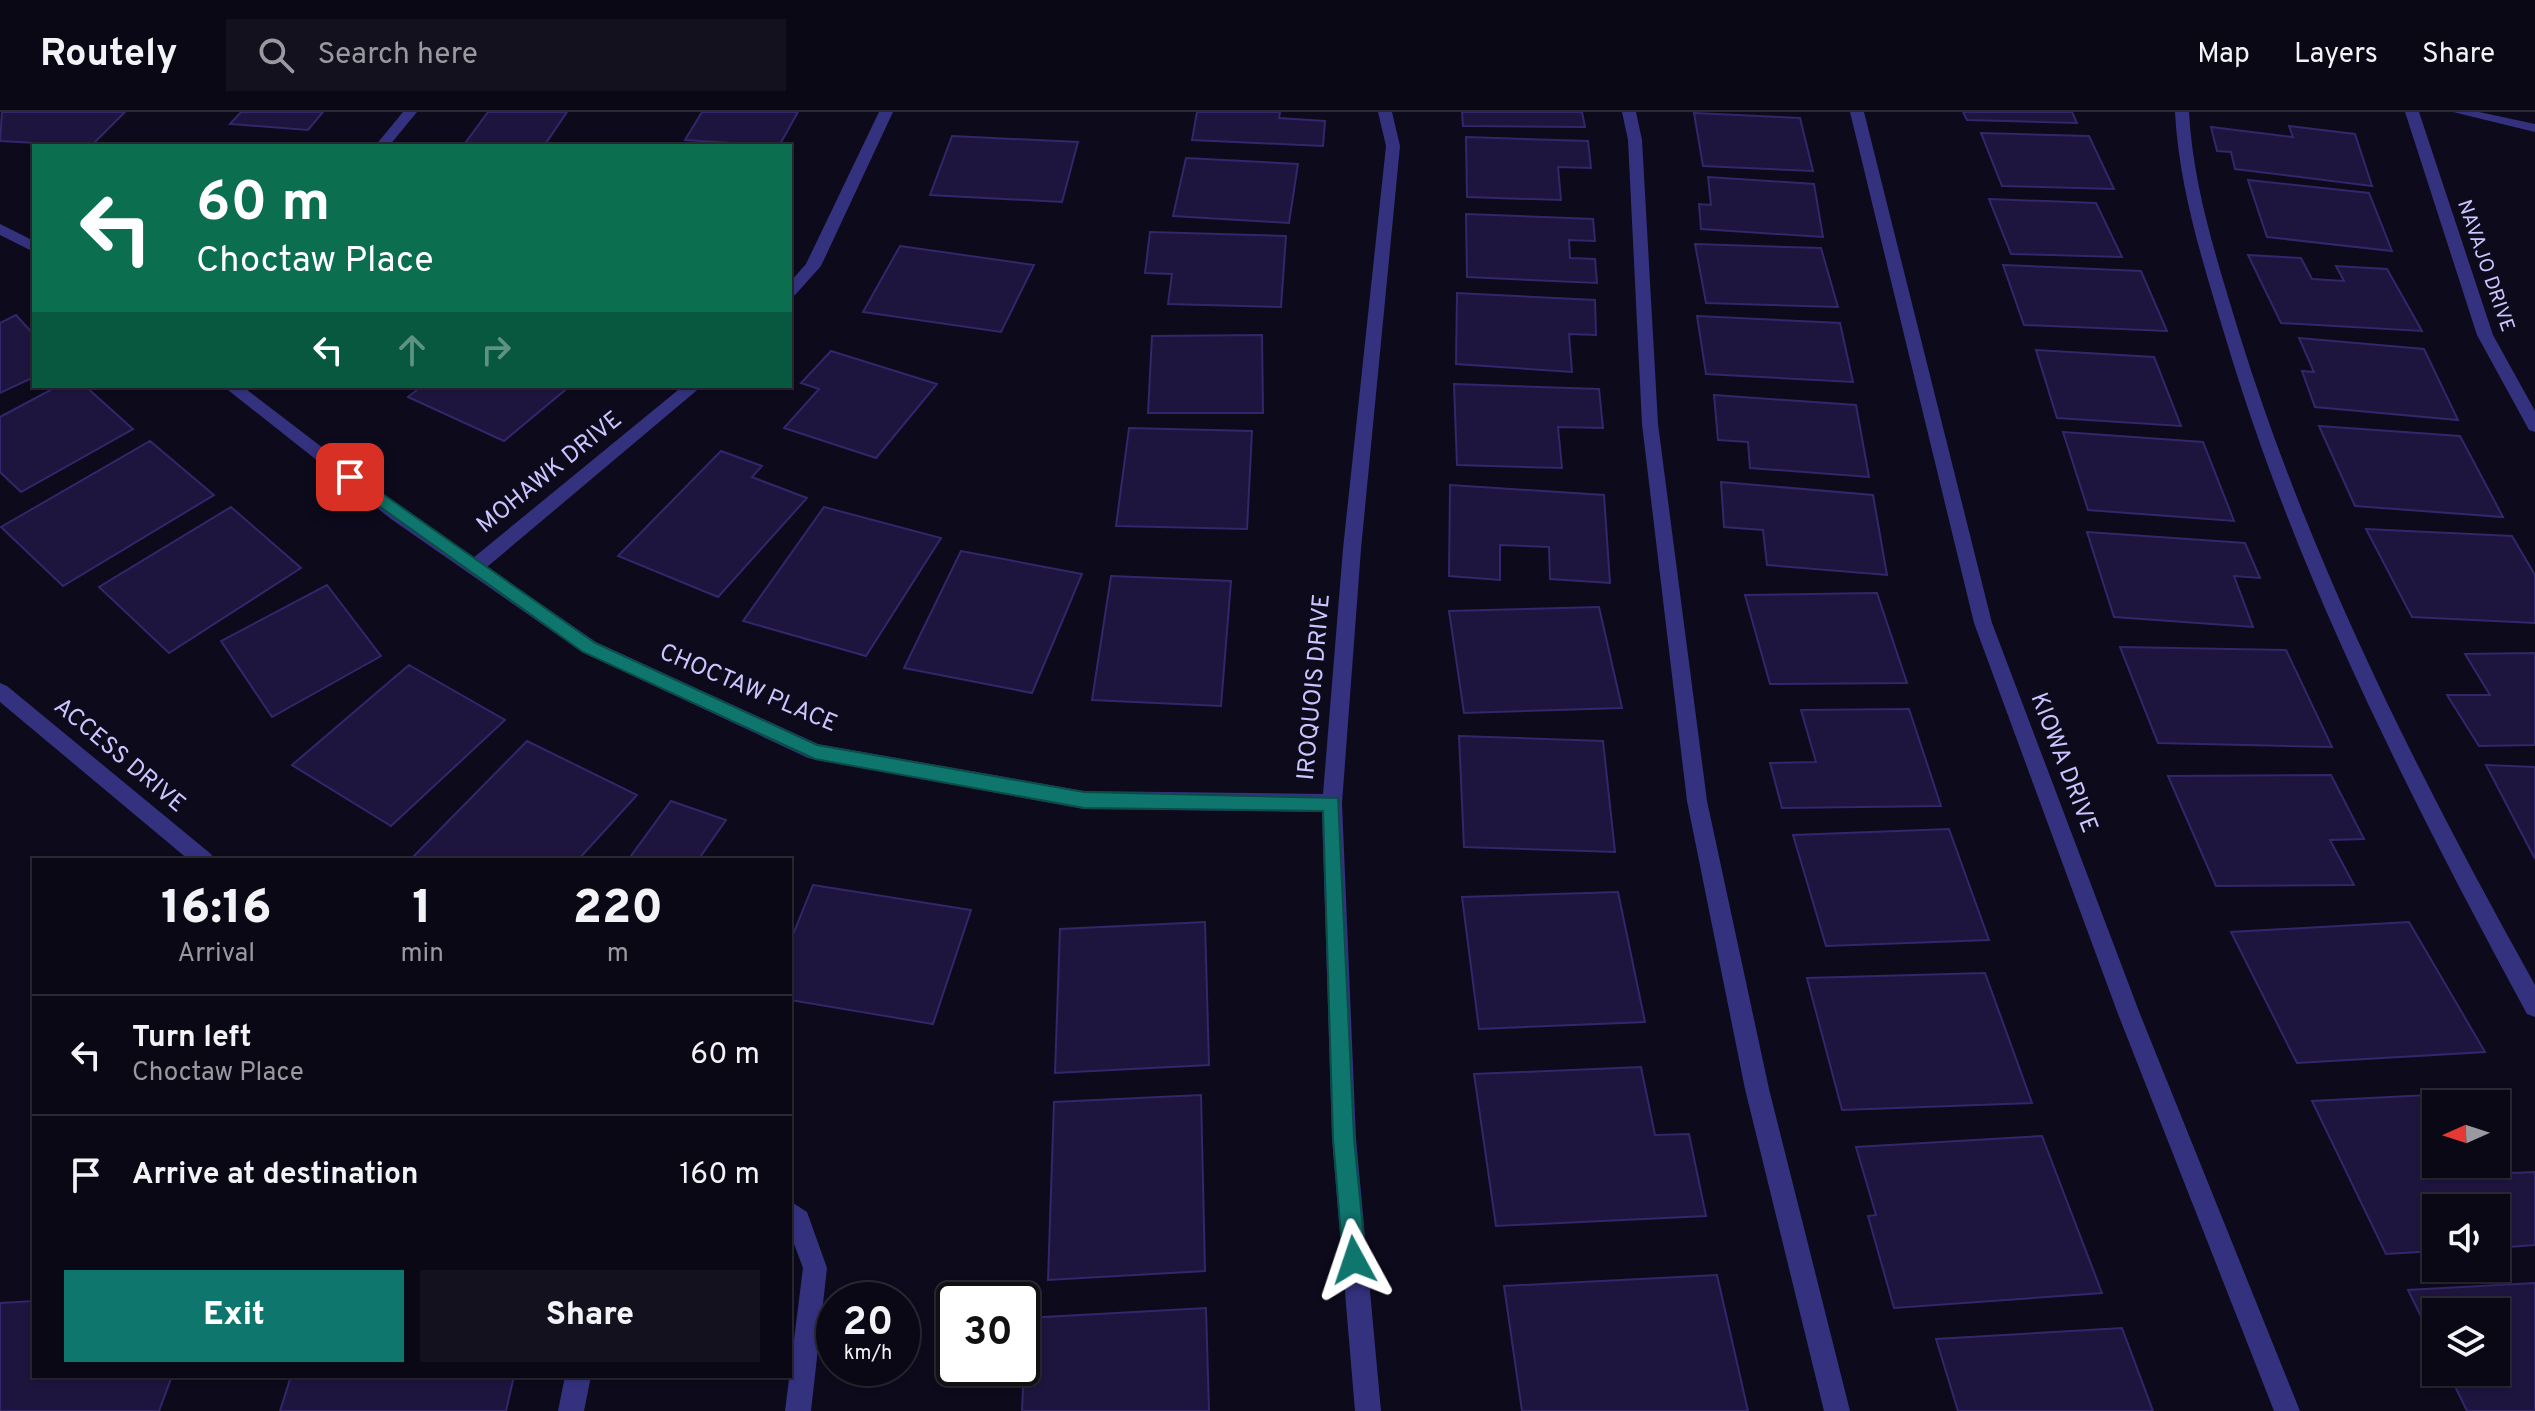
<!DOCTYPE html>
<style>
body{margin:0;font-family:Overpass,sans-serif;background:#13111e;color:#f1f3f6;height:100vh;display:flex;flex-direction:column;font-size:30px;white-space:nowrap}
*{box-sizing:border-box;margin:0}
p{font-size:26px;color:#999aa0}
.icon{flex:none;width:44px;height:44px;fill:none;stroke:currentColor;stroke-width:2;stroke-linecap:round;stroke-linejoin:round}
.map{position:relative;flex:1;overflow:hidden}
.details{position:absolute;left:32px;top:746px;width:760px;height:520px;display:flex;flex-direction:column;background:#0a0815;border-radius:0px;box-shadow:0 2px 6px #0004,0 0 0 2px #2a2934}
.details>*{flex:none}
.guide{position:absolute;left:32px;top:32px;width:760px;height:244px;border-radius:0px;box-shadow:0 2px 6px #0004,0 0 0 2px #2a2934;background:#0b6e4f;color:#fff;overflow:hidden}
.needle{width:52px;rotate:267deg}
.buttons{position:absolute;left:2422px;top:978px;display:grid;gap:16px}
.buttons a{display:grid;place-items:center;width:88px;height:88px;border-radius:0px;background:#0a0815;box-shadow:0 2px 6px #0004,0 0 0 2px #2a2934;font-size:40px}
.speed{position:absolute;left:816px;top:1170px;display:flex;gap:16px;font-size:40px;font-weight:700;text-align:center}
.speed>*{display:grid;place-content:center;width:104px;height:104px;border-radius:50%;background:#0a0815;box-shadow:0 2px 6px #0004,0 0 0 2px #2a2934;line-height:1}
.speed small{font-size:20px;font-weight:400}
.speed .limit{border:4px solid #111;border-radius:12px;background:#fff;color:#111}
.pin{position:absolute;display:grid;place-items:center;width:68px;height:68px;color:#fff;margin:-34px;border-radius:16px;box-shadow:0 4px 12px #0006}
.me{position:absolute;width:88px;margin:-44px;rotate:355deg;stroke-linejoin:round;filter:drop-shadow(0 0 6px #0008)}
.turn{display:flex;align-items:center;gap:28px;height:168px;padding:0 32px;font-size:36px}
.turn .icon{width:104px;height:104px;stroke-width:2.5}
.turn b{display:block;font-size:56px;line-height:68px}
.lanes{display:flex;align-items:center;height:76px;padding:0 32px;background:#0003;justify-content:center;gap:40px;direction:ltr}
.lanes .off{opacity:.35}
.eta{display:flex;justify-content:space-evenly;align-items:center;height:136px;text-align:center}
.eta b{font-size:48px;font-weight:800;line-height:56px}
.action{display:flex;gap:16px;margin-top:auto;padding:16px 32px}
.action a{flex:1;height:92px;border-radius:0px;background:#0f766e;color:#fff;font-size:32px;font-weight:800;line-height:92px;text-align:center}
.action a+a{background:#13111e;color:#f1f3f6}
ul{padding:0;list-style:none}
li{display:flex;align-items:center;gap:24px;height:120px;padding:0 32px;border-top:2px solid #2a2934}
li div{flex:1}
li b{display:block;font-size:30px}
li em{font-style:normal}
header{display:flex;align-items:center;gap:48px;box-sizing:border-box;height:112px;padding:0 40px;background:#0a0815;border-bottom:2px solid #2a2934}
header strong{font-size:38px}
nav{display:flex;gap:44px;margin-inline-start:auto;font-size:28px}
.search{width:560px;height:72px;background:#13111e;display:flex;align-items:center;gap:20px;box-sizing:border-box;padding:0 28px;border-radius:0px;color:#999aa0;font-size:30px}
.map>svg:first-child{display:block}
.building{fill:#1d153e;stroke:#33266b;stroke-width:2}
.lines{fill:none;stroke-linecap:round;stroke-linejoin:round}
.service{fill:#34327e;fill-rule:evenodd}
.minor{fill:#34327e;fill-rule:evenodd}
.route{fill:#0f766e;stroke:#0a4d48;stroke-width:2}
.labels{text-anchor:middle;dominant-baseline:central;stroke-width:7;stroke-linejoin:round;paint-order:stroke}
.far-street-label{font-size:20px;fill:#cbc5ff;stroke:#0d0a1c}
.street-label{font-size:24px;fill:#cbc5ff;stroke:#0d0a1c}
</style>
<header>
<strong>Routely</strong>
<div class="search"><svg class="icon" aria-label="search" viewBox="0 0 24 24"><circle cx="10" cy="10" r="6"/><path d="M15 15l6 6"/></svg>Search here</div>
<nav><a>Map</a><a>Layers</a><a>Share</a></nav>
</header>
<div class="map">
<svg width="2535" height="1299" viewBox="0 0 2535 1299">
<rect width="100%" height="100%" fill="#0d0a1c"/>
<path class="building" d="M2 0H125L91 34 0 29Z
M241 0H323L308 18 230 12Z
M488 0H567L544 34H463Z
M702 0H798L779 34 685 28Z
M1197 0H1280L1279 6 1325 9 1323 34 1192 28Z
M1462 0H1582L1585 15 1463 14Z
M1963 0H2072L2077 11 1967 8Z
M1694 1 1800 6 1813 59 1703 54Z
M2289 14 2355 22 2372 74 2235 57 2231 40 2217 39 2211 15 2293 25Z
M1981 21 2089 24 2114 77 2002 74Z
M952 24 1078 30 1062 90 930 83Z
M1466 25 1588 29 1591 56 1558 55 1561 88 1467 85Z
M1186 46 1298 52 1289 111 1173 104Z
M1708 65 1814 72 1823 125 1701 117 1699 92 1711 93Z
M2248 68 2369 81 2392 139 2267 125Z
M1989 87 2096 91 2122 145 2011 142Z
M1466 102 1593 107 1595 129 1569 128 1570 146 1595 147 1597 171 1467 165Z
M1150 120 1286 124 1281 195 1168 192 1172 162 1145 161Z
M1695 132 1821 136 1838 195 1706 191Z
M900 134 1034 153 1001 220 863 200Z
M2248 143 2301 146 2312 167 2344 169 2336 154 2387 157 2422 219 2281 211Z
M2003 153 2141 159 2167 219 2024 213Z
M1457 181 1595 188 1596 223 1569 222 1572 260 1456 252Z
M16 203 34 223V265L0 281V211Z
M1697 204 1840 211 1853 270 1706 262Z
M1262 223 1263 301H1148L1152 224Z
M2299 226 2424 237 2458 308 2315 295 2302 259 2314 260Z
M2036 238 2154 245 2181 314 2057 306Z
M831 239 937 272 876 346 784 316 819 277 801 271Z
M1454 272 1599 277 1603 316 1558 315 1562 356 1457 353Z
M58 274H85L133 317 21 380 0 360V305Z
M422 274H570L504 329 408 285Z
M1714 283 1856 293 1869 365 1750 356 1748 330 1718 328Z
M2319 314 2460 324 2503 405 2355 394Z
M1129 316 1252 319 1247 417 1116 414Z
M2063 320 2203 330 2234 409 2088 398Z
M150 329 214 383 63 474 1 415Z
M721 339 762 354 752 365 807 386 718 485 618 444Z
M1721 370 1873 383 1887 463 1767 453 1763 418 1724 415Z
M1450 373 1604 383 1610 471 1550 467 1549 435 1500 433V468L1449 464Z
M231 395 301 456 169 541 99 475Z
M824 395 941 426 866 544 743 509Z
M2366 417 2512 424 2535 463V511L2412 505Z
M2087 420 2245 431 2260 466 2234 464 2253 515 2114 505Z
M961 439 1082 462 1032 581 904 556Z
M1111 464 1231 469 1221 594 1092 588Z
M327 473 381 544 272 605 221 529Z
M1877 481 1907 571 1770 572 1745 483Z
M1599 495 1622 596 1464 601 1449 499Z
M2120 535 2286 538 2332 635 2158 631Z
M2535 541V633L2479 634 2447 583H2490L2465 542Z
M409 553 505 608 391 714 292 653Z
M1909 597 1941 694 1782 696 1770 651 1816 650 1801 598Z
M1459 624 1603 629 1615 740 1464 735Z
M527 629 637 683 578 748H410Z
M2486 653 2535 655V747Z
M2331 663 2364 727 2330 728 2354 773 2216 774 2168 664Z
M671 689 726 708 698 748H628Z
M1949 717 1989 828 1826 834 1793 723Z
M813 773 971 798 933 912 790 888V830Z
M1618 780 1645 910 1479 917 1462 785Z
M1205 810 1209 953 1055 961 1060 817Z
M2409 810 2485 940 2297 951 2231 820Z
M1985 861 2032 991 1842 998 1807 866Z
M1641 955 1655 1023 1689 1022 1706 1104 1496 1114 1474 962Z
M2468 981 2474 992H2436V1052H2496V1032L2512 1061 2535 1060V1133L2496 1136V1096H2436V1139L2386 1142 2312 989Z
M1201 983 1205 1159 1048 1168 1054 990Z
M2042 1024 2102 1181 1894 1196 1868 1104 1876 1103 1856 1035Z
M1717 1163 1748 1299H1522L1504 1174Z
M2535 1171V1299H2467L2448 1260H2496V1200H2436V1235L2408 1178Z
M34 1189V1264H172L159 1299H0V1191Z
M1206 1196 1209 1299H1022L1026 1206Z
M2122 1216 2153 1299H1958L1936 1227Z
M291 1264H514L506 1299H280Z"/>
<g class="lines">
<path class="service" d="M1622 0H1636L1642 28 1658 312 1707 689 1769 977 1850 1299H1824L1745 977 1687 689 1642 312 1628 28Z
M2175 0H2189C2193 76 2218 151 2240 224 2311 452 2419 665 2535 873V905L2527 902C2409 684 2296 463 2225 224 2203 151 2179 76 2175 0Z
M565 1264H591L584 1299H558Z"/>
<path class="minor" d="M403 0H417L389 34H375Z
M879 0H893L821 154 795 183 790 184V170L806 152Z
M1378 0H1392L1400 34 1361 437 1342 691 1356 1026 1381 1299H1355L1332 1026 1322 700 1084 697 808 646 582 540 391 407 223 274H242L403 397 473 446 683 274H702L487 455 596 530 818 632 1084 679 1323 682 1343 437 1386 34Z
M1850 0H1864L1992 511 2140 902 2300 1299H2274L2118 902 1974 511Z
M2405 0H2419L2493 223 2535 299V320L2529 318 2477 223Z
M2453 0H2479L2535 12V20Z
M0 112 34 129V140L0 123Z
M0 571 7 574 211 742 214 748H189L0 590Z
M790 1089 807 1100 827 1156 811 1299H785L803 1156 790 1121Z"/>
</g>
<path class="route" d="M350 359 595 531 817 633 1084 680 1338 686 1354 1026 1366 1148 1362 1156 1354 1159 1346 1156 1343 1148 1333 1026 1323 699 1084 696 815 647 583 540 344 369 342 365Z"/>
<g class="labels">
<g class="far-street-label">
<text transform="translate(2485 154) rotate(71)">NAVAJO DRIVE</text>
</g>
<g class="street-label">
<text transform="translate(550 361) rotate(-39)">MOHAWK DRIVE</text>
<text transform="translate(1315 575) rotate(-85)">IROQUOIS DRIVE</text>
<text transform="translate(748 577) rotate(23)">CHOCTAW PLACE</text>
<text transform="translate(119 644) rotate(40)">ACCESS DRIVE</text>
<text transform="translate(2063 651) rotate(69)">KIOWA DRIVE</text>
</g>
</g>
</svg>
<div class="buttons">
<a><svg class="needle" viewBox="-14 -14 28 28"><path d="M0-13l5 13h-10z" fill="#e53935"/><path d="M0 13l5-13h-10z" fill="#999aa0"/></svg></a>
<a><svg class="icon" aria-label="sound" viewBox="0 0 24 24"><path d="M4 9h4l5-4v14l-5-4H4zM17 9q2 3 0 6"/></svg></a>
<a><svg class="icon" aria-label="layers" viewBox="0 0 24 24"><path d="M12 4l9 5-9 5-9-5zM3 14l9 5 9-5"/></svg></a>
</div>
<div class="speed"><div>20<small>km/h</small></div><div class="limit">30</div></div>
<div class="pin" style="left:350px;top:365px;background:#d93025"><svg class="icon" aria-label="arrive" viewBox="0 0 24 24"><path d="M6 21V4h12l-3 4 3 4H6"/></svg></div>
<svg class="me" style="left:1354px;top:1148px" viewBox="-20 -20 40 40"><path d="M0-17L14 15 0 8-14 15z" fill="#0f766e" stroke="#fff" stroke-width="4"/></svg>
<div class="guide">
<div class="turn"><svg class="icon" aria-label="left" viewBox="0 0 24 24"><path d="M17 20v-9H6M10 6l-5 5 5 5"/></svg><div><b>60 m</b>Choctaw Place</div></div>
<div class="lanes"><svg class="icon" aria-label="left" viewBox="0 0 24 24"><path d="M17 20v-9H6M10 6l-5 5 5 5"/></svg><svg class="icon off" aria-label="ahead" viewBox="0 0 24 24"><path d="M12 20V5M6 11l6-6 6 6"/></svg><svg class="icon off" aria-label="right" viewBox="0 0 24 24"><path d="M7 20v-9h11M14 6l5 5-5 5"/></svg></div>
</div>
<section class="details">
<div class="eta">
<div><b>16:16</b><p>Arrival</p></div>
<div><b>1</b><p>min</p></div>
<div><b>220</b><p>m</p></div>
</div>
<ul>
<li><svg class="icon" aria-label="left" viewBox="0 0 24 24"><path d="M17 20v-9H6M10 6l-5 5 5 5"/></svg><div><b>Turn left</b><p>Choctaw Place</p></div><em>60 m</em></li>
<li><svg class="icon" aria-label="arrive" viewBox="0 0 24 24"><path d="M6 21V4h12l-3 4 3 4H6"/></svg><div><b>Arrive at destination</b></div><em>160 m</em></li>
</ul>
<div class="action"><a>Exit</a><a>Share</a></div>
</section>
</div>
